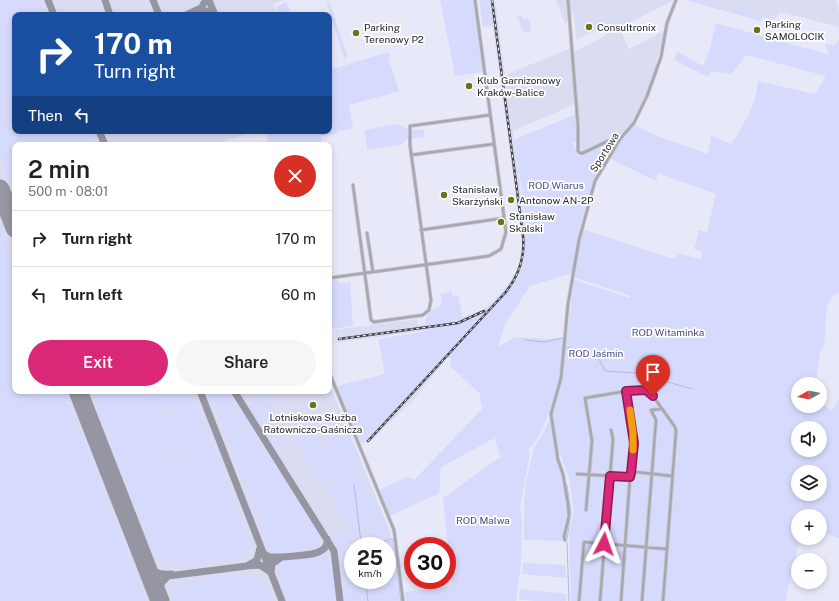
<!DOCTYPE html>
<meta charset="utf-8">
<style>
body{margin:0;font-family:"Public Sans",sans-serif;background:#f6f6f6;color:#222;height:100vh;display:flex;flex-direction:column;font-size:15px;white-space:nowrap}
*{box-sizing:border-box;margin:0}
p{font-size:13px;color:#767676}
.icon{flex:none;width:22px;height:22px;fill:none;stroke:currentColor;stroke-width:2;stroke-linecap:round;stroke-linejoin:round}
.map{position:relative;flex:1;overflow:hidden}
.side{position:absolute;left:12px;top:142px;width:320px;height:252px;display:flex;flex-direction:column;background:#fff;border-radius:8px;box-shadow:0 2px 6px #0003}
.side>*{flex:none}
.hud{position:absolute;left:12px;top:12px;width:320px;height:122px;border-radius:8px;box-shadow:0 2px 6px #0003;background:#1a4fa0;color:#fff;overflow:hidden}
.needle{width:26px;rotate:261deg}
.fabs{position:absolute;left:791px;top:377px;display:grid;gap:8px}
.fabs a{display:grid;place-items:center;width:36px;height:36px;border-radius:50%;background:#fff;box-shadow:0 2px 6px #0003;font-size:20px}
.speed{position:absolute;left:344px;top:537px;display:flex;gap:8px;font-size:20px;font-weight:700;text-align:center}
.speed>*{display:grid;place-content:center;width:52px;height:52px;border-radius:50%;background:#fff;box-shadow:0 2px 6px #0003;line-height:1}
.speed small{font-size:10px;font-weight:400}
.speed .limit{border:6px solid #d22;background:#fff;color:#111}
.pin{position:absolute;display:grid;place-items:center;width:34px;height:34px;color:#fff;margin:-41px -17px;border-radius:50% 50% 50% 0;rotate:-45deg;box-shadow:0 0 4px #0007}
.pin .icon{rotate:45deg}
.me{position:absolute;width:44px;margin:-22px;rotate:4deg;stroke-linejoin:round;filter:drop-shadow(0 0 3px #0008)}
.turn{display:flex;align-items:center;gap:14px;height:84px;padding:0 16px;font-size:18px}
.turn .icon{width:52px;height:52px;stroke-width:2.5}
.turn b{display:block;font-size:28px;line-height:34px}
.then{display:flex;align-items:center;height:38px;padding:0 16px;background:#0003;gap:8px;font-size:15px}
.round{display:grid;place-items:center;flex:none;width:42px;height:42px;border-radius:21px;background:#f6f6f6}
.summary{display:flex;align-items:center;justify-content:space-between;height:68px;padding:0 16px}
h1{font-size:24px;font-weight:600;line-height:30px}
.button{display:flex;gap:8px;margin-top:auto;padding:8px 16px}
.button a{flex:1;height:46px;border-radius:24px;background:#db2777;color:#fff;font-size:16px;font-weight:600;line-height:46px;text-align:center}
.button a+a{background:#f6f6f6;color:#222}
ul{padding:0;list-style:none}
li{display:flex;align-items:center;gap:12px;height:56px;padding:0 16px;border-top:1px solid #e0e0e0}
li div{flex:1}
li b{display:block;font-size:15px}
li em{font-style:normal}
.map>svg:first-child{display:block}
.built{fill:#dadcf2;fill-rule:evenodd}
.green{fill:#d6dafd;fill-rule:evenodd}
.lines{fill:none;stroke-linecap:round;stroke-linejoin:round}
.stream{stroke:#b3b7e2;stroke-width:1}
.taxiway{stroke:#9696a2;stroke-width:7}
.runway{stroke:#9696a2;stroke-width:19}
.minor-casing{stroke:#c5c6d3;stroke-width:4}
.minor{stroke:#a8a8ae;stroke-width:2.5}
.rail-casing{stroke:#43444b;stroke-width:2.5}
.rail{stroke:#fff;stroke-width:1;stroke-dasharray:3;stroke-linecap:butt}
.route-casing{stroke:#8e194d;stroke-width:10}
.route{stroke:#db2777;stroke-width:7}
.slow{stroke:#f59e0b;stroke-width:7}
.poi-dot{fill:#6d7219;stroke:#fff;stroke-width:1.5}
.labels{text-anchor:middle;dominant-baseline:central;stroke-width:3.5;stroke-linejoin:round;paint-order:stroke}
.poi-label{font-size:10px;fill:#24242a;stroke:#fff;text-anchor:start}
.street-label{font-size:10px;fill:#24242a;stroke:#fff}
.park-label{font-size:10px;fill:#494b82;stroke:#fff}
</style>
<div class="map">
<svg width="839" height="601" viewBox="0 0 839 601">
<rect width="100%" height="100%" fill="#e8e9f8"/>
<path class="built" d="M0 0H285L273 4 277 15H15V131H246L247 134 214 145H15V391H329V383L390 531 398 601H0ZM353 546H387V580H353Z
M489 0H494L496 6 505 75 571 48 575 104 513 131 527 236V254L522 275 445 361 414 399 368 444 366 442 395 410 441 328 336 343 335 330 417 319 418 325 468 316 486 308 505 289 517 269 522 248V238Z
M556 0H566L568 22 565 24Z
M570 0H674L619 28 629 49 664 31 651 85 641 109 633 123 622 134 584 152 580 151 574 52 607 35 603 26 576 40 574 14 571 15Z
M701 0H836L839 12V27L781 12 773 20Z"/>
<path class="green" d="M0 0H40L46 15H15V131H91L96 145H15V194L0 155Z
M440 0H473L483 72 455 76Z
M479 0H489L493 25 483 27Z
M685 0H701L763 17 761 21Z
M326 1H329L347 55 346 59 344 57Z
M286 2 292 15H279L275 7Z
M521 15 522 19 528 18 531 27 529 32H523L522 30 517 16Z
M716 23 830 55 825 44 835 45 839 39V293C817 299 832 340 820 352L816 384H798V406H820V402L832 411 839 398V538L820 532V516H798V538H800L785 601H571L569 535 574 511 569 478 558 449 553 414 560 389 574 280 630 298 631 296 574 277 582 229 674 259 679 254 701 259 702 252 694 249 699 230 707 232 716 194 658 173 656 181 609 158 620 141 634 125 657 136 708 154 711 136 732 144C743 125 757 103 758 81L815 94 826 76 747 55 731 74 711 71 708 77 674 60 678 52 703 66 710 49ZM798 428H820V450H798ZM798 472H820V494H798Z
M389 52 390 56 388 58 399 91 349 105 353 128 338 131V133L321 136 322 145H266L268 138 266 131H329V70Z
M576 114 577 141 573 143 578 156 613 140 616 141C610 156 599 169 593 185 582 213 576 243 572 273L530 286 505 324 498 347 515 337 549 339 564 337C562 353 562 369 558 385 555 398 539 444 528 449L530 454 520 506 522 518 521 562 516 601H406L405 592 452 586 443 498 500 457 495 438 441 467 439 493 390 516 379 490 407 477 414 480 483 408 481 405 480 394 450 366 451 359 445 355 366 442 361 443 336 386 385 374 378 339 423 332C425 317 427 312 440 306L442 302 440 294 451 291 453 296 458 295 463 319C485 313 499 298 512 279L516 281C538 258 518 172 514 140Z
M397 124 407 129 424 130 425 137 407 139 402 144 367 150 365 130Z
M0 225 15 264V391H64L146 601H0Z
M337 279 340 284 350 282 353 326 335 329 329 328V280Z
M91 391H163L170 409 147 417 146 415 144 416 146 422 149 421 148 419 170 411 187 451 124 475Z
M164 391H191L211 441 188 450Z
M208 391H225L221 393 222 395 230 391 232 395 225 399 226 401 233 398 235 399 234 403 229 406 230 408 236 405 240 406V409L233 413 234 415 243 411 252 425 225 435Z
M267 393 273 414 272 417 259 422 254 418 256 415 265 409 264 407 253 413 248 407 250 403Z
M300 418 303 420 307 429 293 437 281 420Z
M341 419 361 468 356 473C365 489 389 518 387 536L367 541 366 536 379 534 378 529 365 532 363 524 369 522 371 526 377 524 375 520 361 523 364 541 360 543 324 488 330 483 332 486 340 482 335 475 322 484 295 442 297 438 312 430 318 440 321 439 328 456 327 425Z
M549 419 551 420 567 509 564 530 565 541 524 540V501L526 482 534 448 544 432Z
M253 428 321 534 320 543 314 550 282 554 271 552 227 438Z
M278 428 283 430 282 433 273 439 268 440V435Z
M283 437H287V442L278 448H274V443Z
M212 445 251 546 241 556 212 561 166 564 160 561 154 555 125 480 128 476Z
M345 528 355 544 339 548 333 540 332 536Z
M388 538H392L394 540 401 601H344L339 555 340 552 353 548V580H387V546H360Z
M322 554C339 561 336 585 337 601H289L277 569V564L287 558Z
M523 563 565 565 566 578 522 574Z
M230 576 259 577 273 601H173L171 591C181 579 214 578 230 576Z
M520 589 566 594V601H535L519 599Z"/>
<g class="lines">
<path class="stream" d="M566 337 565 347 575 349
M525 340 544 342 563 338
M576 350 598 357 605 371 637 373 692 389
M354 485 361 542
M567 485 571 513 567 539
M391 539 394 541 401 601
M567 542 569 601
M367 546 389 540
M365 580 368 601"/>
<path class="taxiway" d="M48 0 54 15
M105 0 110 15
M153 0 159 15
M209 0 215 15
M198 10 207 11 214 15
M186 15 201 8 206 0
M99 131 105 145
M200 391 282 601
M234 391 334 551 340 601
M260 548 257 560 247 566 260 565 269 571
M263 553 269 557H282L272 564 271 573
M282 557C294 555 330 558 327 539
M145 562C151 573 160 575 171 574
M159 599V586L168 576 247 566"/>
<path class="runway" d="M0 189 15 228
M78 391 160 601"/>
<g class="minor-casing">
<path id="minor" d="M568 0 578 126V151L580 153H583L614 138 620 139
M411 155 494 144
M353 185 371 320 374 322 423 315 429 310 431 300 410 145V126L490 115
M421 230 504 218
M367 233 373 272
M329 278 489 256 501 249 506 232 475 0
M329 372 394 530 403 601
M627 391 634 443 631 473
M577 474 630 477 631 473 636 472 672 476
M586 510 592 441 585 398 627 391 646 390 653 396 675 427 676 431 663 601
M565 540 564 537 569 516 568 504 563 474 558 460 551 414 561 378 568 304 579 240 595 181 620 139 634 123 647 96 661 57 667 23 676 0
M579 601 584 542 667 549
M600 601 613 439 611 430
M621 601 630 477
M642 601 656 420 651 410 662 409"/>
</g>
<use href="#minor" class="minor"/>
<g class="rail-casing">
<path id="rail" d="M339 339 458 323 484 311
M368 441 505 293C519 276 525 257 523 236L492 0"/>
</g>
<use href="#rail" class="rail"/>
</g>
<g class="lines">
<g class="route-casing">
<path id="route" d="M604 544 610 476 630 477 631 473 634 443 626 391 646 390 653 396"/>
</g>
<use href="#route" class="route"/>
<path class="slow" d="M630 410 633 432V450"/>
</g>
<g class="poi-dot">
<circle cx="589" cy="27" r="4"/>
<circle cx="757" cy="30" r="4"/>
<circle cx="356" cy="33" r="4"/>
<circle cx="469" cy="86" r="4"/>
<circle cx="444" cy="195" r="4"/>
<circle cx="511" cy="200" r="4"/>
<circle cx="501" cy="222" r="4"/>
<circle cx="313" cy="405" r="4"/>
</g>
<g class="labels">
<g class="poi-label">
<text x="765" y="24">Parking<tspan x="765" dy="12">SAMOLOCIK</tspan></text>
<text x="364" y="27">Parking<tspan x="364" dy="12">Terenowy P2</tspan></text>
<text x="597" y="27">Consultronix</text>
<text x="477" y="80">Klub Garnizonowy<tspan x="477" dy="12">Kraków-Balice</tspan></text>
<text x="452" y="189">Stanisław<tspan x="452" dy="12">Skarżyński</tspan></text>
<text x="519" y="200">Antonow AN-2P</text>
<text x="509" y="216">Stanisław<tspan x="509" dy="12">Skalski</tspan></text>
<text x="313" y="417" text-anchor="middle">Lotniskowa Służba<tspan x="313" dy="12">Ratowniczo-Gaśnicza</tspan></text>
</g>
<g class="street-label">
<text transform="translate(604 152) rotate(-58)">Sportowa</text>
</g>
<g class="park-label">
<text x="556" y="185">ROD Wiarus</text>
<text x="668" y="332">ROD Witaminka</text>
<text x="596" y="353">ROD Jaśmin</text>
<text x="483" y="520">ROD Malwa</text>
</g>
</g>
</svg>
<div class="fabs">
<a><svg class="needle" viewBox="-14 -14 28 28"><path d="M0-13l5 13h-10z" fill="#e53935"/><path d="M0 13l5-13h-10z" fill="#767676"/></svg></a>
<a><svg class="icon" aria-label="sound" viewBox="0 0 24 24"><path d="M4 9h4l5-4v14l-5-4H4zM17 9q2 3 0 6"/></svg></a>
<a><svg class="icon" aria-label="layers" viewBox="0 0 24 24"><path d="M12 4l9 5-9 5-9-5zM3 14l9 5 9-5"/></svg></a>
<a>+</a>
<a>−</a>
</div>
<div class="speed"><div>25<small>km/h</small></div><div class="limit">30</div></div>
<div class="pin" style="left:653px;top:396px;background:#d93025"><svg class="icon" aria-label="arrive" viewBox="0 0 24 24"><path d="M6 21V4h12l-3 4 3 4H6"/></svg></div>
<svg class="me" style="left:604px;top:544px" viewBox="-20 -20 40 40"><path d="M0-17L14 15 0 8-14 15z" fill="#db2777" stroke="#fff" stroke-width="4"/></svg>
<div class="hud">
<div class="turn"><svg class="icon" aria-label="right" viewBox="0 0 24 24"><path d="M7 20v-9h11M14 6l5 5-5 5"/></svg><div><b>170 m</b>Turn right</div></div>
<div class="then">Then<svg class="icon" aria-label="left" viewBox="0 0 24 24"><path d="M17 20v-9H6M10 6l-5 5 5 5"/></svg></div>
</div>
<section class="side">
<div class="summary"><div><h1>2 min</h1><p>500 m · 08:01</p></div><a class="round" style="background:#d93025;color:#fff"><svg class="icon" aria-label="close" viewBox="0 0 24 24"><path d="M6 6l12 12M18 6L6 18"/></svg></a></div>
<ul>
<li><svg class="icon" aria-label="right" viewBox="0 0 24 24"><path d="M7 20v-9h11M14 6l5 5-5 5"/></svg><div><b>Turn right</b></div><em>170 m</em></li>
<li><svg class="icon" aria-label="left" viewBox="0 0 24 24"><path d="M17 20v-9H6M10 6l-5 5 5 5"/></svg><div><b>Turn left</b></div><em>60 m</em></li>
</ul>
<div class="button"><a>Exit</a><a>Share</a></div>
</section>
</div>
